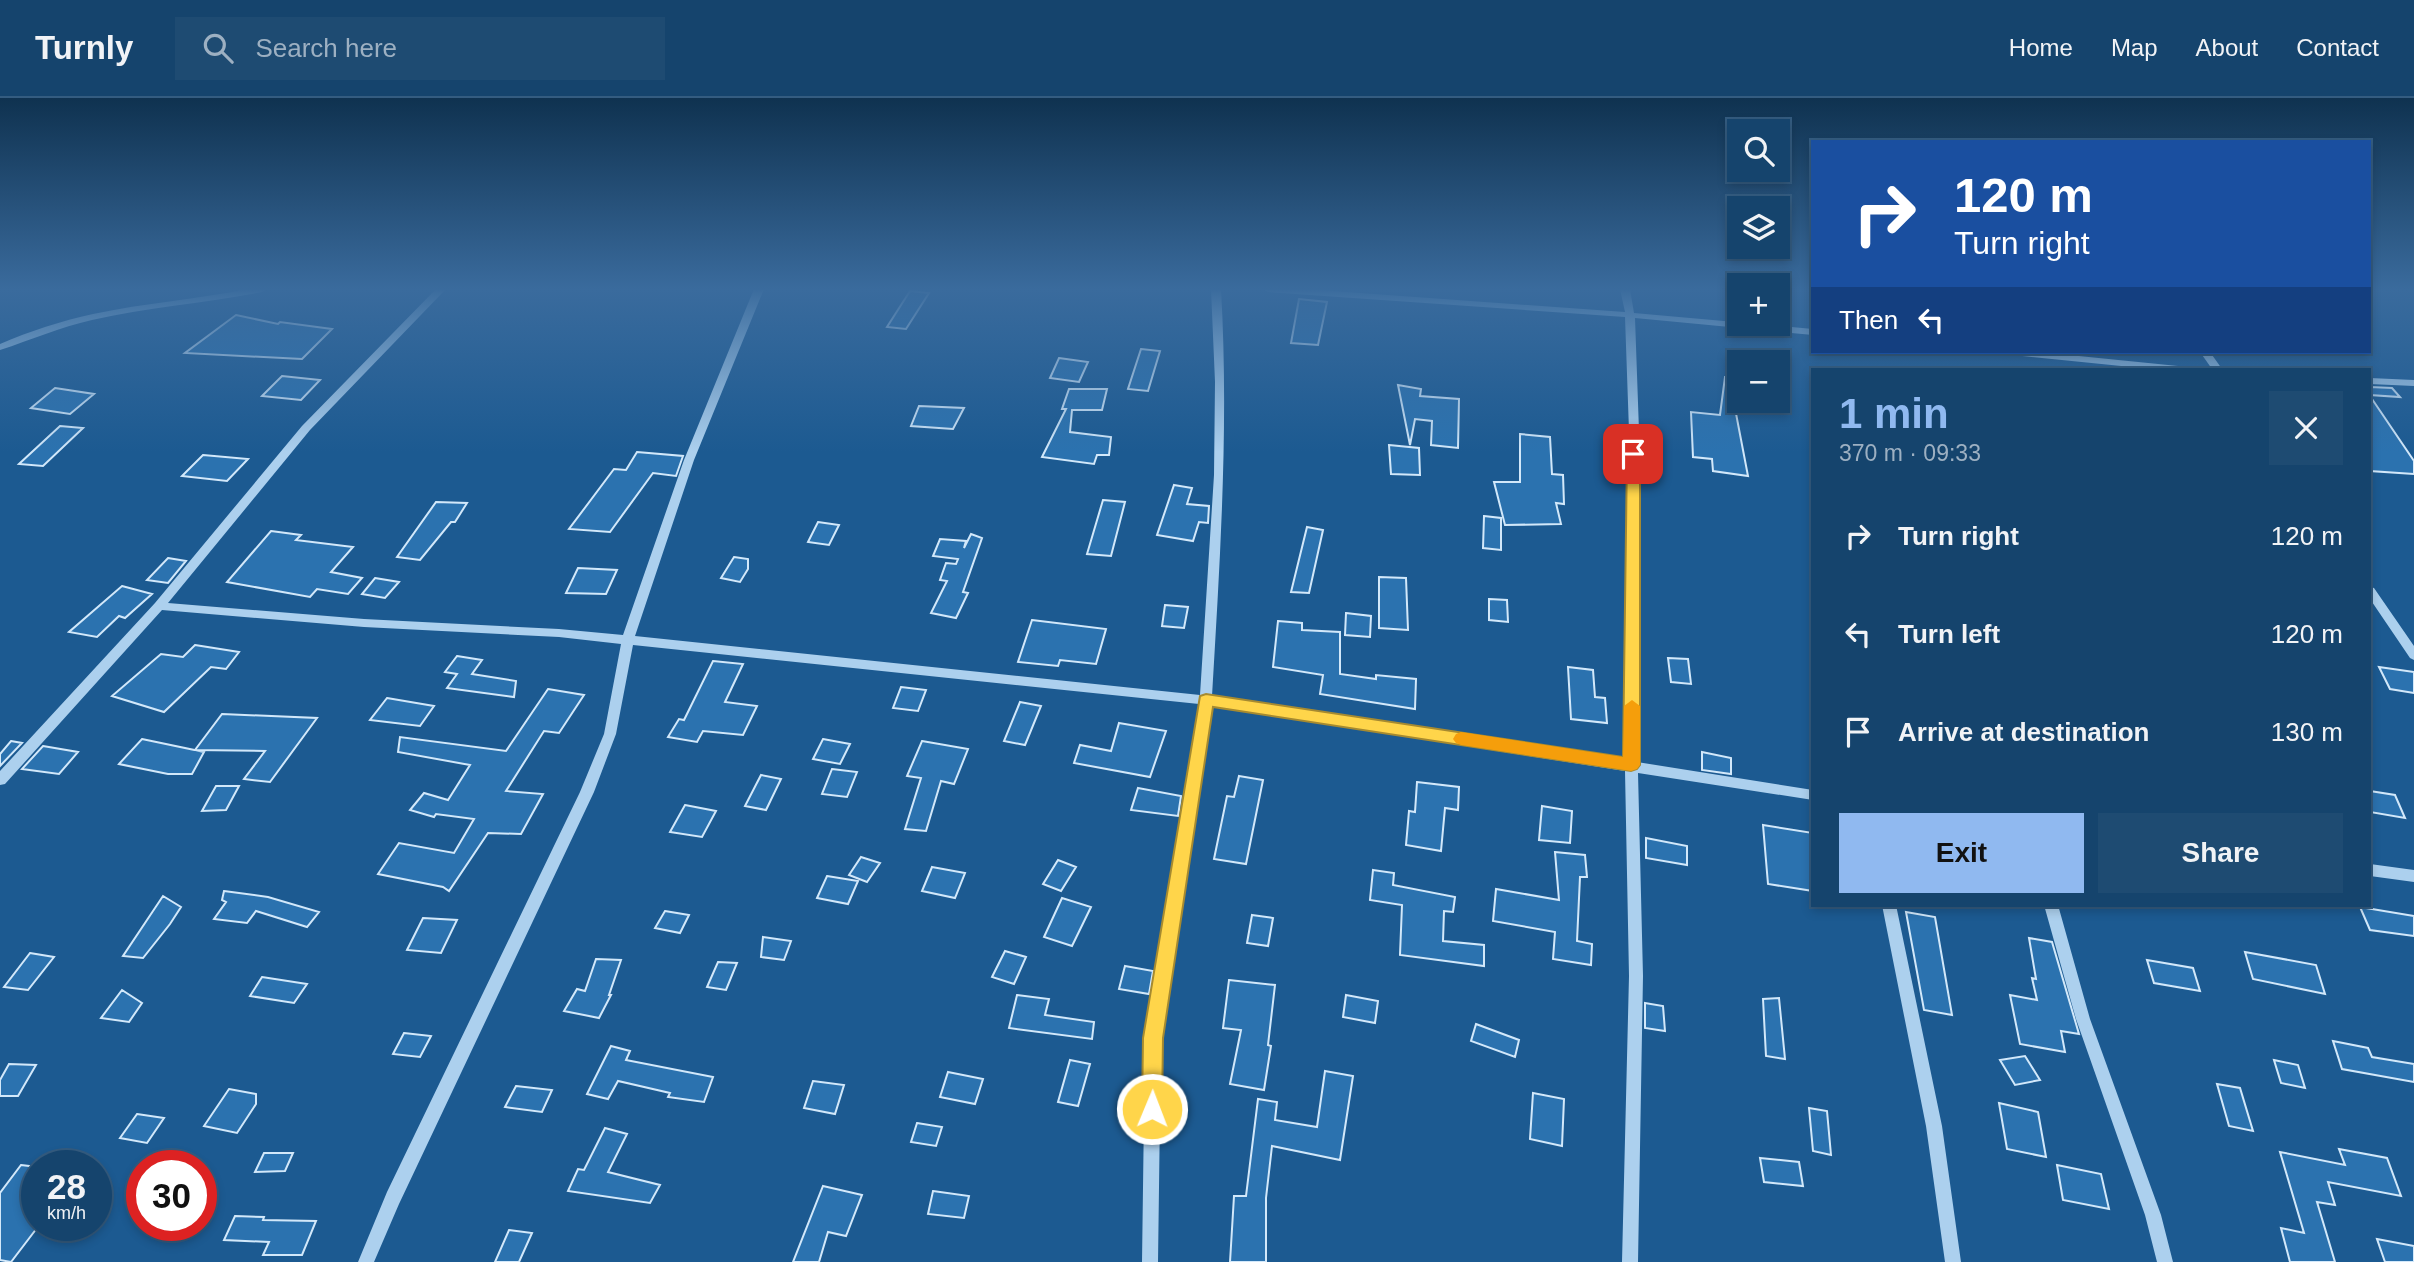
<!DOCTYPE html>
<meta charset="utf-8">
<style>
body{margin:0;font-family:Helvetica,sans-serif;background:#1e4b72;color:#f1f3f6;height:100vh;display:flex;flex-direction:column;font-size:26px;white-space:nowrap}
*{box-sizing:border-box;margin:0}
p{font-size:23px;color:#9db0c2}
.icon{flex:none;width:38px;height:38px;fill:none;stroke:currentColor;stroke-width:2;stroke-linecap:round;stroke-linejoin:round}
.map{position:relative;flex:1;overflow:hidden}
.sheet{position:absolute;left:1811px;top:270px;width:560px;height:539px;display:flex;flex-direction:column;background:#15446d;border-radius:0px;box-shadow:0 4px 10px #0003,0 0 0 2px #345c80}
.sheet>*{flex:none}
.guide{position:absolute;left:1811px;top:42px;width:560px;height:214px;border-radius:0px;box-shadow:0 4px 10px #0003,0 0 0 2px #345c80;background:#1a4fa0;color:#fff;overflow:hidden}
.buttons{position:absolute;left:1727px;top:21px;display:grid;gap:14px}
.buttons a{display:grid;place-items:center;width:63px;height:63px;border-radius:0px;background:#15446d;box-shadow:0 4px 10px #0003,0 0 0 2px #345c80;font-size:35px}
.speed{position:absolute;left:21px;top:1052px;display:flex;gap:14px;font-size:35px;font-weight:700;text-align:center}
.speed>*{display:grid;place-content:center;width:91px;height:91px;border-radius:50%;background:#15446d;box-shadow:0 4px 10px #0003,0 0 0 2px #345c80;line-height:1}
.speed small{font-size:18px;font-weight:400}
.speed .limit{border:10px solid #d22;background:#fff;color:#111}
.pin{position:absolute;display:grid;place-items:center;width:60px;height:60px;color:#fff;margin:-30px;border-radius:14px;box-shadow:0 4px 10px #0006}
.me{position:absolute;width:77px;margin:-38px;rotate:1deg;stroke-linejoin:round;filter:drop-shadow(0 0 5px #0008)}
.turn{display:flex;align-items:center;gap:24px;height:147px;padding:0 28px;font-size:32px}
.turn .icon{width:91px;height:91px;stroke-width:2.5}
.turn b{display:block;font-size:49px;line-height:60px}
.then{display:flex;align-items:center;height:66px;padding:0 28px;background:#0003;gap:14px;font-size:26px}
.round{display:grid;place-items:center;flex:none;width:74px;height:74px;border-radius:0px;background:#1e4b72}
.headline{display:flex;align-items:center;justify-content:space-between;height:119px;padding:0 28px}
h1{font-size:42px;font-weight:800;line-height:52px;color:#90b9f0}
.cta{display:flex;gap:14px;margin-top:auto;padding:14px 28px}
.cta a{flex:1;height:80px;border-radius:0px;background:#90b9f0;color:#111;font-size:28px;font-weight:800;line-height:80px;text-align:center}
.cta a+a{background:#1e4b72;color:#f1f3f6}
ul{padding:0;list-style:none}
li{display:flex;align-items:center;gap:21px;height:98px;padding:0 28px}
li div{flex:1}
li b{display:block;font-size:26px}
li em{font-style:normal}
header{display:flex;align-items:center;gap:42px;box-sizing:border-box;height:98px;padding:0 35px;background:#15446d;border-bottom:2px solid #345c80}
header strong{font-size:33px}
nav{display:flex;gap:38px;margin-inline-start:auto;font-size:24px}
.search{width:490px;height:63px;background:#1e4b72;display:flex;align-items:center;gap:18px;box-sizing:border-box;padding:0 24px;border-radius:0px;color:#9db0c2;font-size:26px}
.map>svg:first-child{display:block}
.building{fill:#2b72af;stroke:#d2e8fa;stroke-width:2}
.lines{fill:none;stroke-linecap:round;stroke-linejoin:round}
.minor{fill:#acd0ee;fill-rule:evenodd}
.route{fill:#ffd54a;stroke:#a68a30;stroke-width:2}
.slow{fill:#f59e0b}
</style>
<header>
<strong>Turnly</strong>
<div class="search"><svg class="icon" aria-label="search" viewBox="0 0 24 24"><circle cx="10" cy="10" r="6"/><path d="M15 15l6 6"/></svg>Search here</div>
<nav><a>Home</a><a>Map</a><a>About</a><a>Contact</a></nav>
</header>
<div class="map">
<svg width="2414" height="1164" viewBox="0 0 2414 1164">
<rect width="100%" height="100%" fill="#1c5a91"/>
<path class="building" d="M910 193 929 195 906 231 887 229Z
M1299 201 1327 204 1318 247 1291 245Z
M236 217 278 226 280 224 332 231 302 261 185 255Z
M1141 251 1160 253 1148 293 1128 291Z
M1059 260 1088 264 1079 284 1050 280Z
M282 278 320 282 301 302 262 298Z
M1725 279H1729L1748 378 1713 373 1712 361 1693 359 1691 314 1720 317Z
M1398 287 1421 291 1420 298 1459 301 1458 350 1431 347 1432 323 1415 321 1410 347Z
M2370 289 2392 290 2400 299 2370 297Z
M55 290 94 296 70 316 31 310Z
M1069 291H1107L1102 312H1072L1070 334 1111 339 1109 357H1097L1094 366 1042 359 1066 311H1062Z
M2370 298 2414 363V376L2370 373Z
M919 308 964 310 953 331 911 328Z
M60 328 83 330 43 368 19 366Z
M1520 336 1550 339 1552 376 1563 377 1564 406 1556 405 1561 426 1505 427 1494 384H1520Z
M1389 347 1419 350 1420 377 1391 376Z
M637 354 683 358 676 378 653 375 610 434 569 431 614 371 626 372Z
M203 357 248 361 227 383 182 378Z
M1174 387 1192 390 1187 406 1209 408 1208 425 1199 424 1193 443 1157 437Z
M1103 402 1125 404 1111 458 1087 456Z
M436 404 467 405 455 424H451L420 462 397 459Z
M1484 418 1501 420V452L1483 450Z
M818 424 839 427 829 447 808 444Z
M1307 429 1323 432 1309 495 1291 494Z
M271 433 301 437 296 442 353 449 331 474 362 480 348 496 317 491 310 499 227 484Z
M971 436 982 440 963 494 968 495 956 520 931 515 947 483 940 482 946 465 956 466 958 461 933 458 940 441 966 443 964 450Z
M734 459 748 461V471L740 484 721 480Z
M168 460 186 463 168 485 147 482Z
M578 470 617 472 606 496 566 495Z
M1379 479 1406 480 1408 532 1379 530Z
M375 480 399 484 385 500 362 496Z
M122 488 152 496 125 520 119 518 97 539 69 534Z
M1489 501 1507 502 1508 524 1489 522Z
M1165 507 1188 509 1184 530 1162 528Z
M1346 515 1371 518 1370 539 1345 537Z
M1032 522 1106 531 1096 566 1060 562 1058 568 1018 564Z
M1278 523 1302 525V532L1340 534V576L1376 581V577L1416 581 1415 611 1320 596 1323 577 1273 569Z
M195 547 239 554 226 571 211 569 164 614 112 598 161 556 183 559Z
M457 558 482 562 472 576 516 583 514 599 447 590 457 576 445 574Z
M1668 560 1688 561 1691 586 1671 584Z
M713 563 743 566 725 604 757 608 743 637 703 633 697 644 668 639 679 621 684 622Z
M1568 569 1593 572 1595 599 1605 600 1607 625 1571 621Z
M2379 569 2414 574V595L2390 591Z
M901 589 926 592 918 613 893 610Z
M548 591 584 597 559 635 544 633 506 693 543 696 521 736 488 735 449 793 443 789 378 776 399 745 454 755 474 721 436 716 434 719 410 712 424 695 448 702 470 667 398 654 400 639 506 653Z
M387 600 434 608 420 628 370 622Z
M1020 604 1041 608 1025 647 1004 643Z
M222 616 317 620 270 684 244 681 265 653 195 652Z
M1119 625 1166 633 1150 679 1074 665 1080 647 1111 653Z
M142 641 204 654 192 676H168L119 666Z
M823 641 850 646 840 666 813 661Z
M11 643 22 645 0 668V656Z
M922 643 968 651 954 686 941 683 926 733 905 731 921 680 907 678Z
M43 648 78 654 59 676 22 671Z
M1702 654 1731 660V676L1702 672Z
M832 671 857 674 847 699 822 696Z
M761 677 781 681 766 712 745 708Z
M1239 678 1263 682 1246 766 1214 761 1227 698 1234 699Z
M1417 684 1459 689 1458 712 1445 710 1441 753 1406 747 1409 713 1415 714Z
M216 688H239L226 712 202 713Z
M1138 690 1181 698 1178 718 1131 712Z
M2370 693 2395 697 2405 720 2370 714Z
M685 707 716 713 702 739 670 734Z
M1542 708 1572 713 1570 745 1539 742Z
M1763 727 1813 735V793L1768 786Z
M1646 740 1687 748V767L1646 760Z
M1555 754 1585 757 1587 779H1580L1577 843 1592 846 1591 867 1553 861 1555 834 1493 823 1496 791 1559 802Z
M861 759 880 765 867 784 849 777Z
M1058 762 1076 769 1061 793 1043 786Z
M932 769 965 775 955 800 922 793Z
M1373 772 1394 775 1393 787 1455 799 1453 814 1444 813 1443 843 1484 847V868L1400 857 1402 807 1370 802Z
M827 778 858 783 848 806 817 800Z
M224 793 268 799 319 814 307 829 256 813 247 825 214 821 226 804 222 802Z
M163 798 181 809 170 826 143 860 123 858Z
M1062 800 1091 809 1072 848 1044 839Z
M2360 809 2414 818V838L2370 832Z
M665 813 689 817 680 835 655 830Z
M1906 814 1935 819 1952 917 1924 912Z
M1252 817 1273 820 1268 848 1247 845Z
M423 820 457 822 441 855 407 852Z
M763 839 791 843 784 862 761 859Z
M2029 840 2052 844 2079 936 2061 933 2065 954 2020 946 2010 897 2037 902 2032 880 2036 881Z
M1005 853 1026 859 1014 886 992 879Z
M2245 854 2316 867 2325 896 2253 881Z
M30 855 54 859 28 892 4 889Z
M596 861 621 862 609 897H611L599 920 564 913 577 891 585 893Z
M2147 862 2193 870 2200 893 2154 885Z
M718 864 737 865 726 892 707 889Z
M1125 868 1153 873 1149 896 1119 891Z
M262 879 307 886 294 905 250 898Z
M1229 882 1275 887 1268 947 1271 948 1264 992 1230 986 1241 932 1223 930Z
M122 892 142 905 129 924 101 920Z
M1017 897 1049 901 1045 917 1094 924 1092 941 1009 930Z
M1346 897 1378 903 1375 925 1343 919Z
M1779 900 1785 961 1766 958 1763 901Z
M1645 905 1663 908 1665 933 1645 930Z
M1476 926 1519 942 1515 959 1471 943Z
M404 935 431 938 420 959 393 956Z
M2333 943 2368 950 2372 959 2414 966V984L2342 971Z
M611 948 630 953 626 962 713 979 704 1004 668 999 670 995 618 983 608 1001 587 996Z
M2025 958 2040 982 2015 987 2000 962Z
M1070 962 1090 966 1078 1008 1058 1004Z
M2274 962 2298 967 2305 990 2281 985Z
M9 966 36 967 18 998H0V982Z
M1325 973 1353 978 1340 1062 1272 1048 1266 1100V1164H1230L1234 1098H1246L1258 1001 1277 1004 1275 1022 1317 1029Z
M948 974 983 981 975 1006 940 999Z
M813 983 844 987 835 1016 804 1010Z
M2217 986 2240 990 2253 1033 2229 1028Z
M516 988 552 992 542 1014 505 1009Z
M229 991 256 996V1006L237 1035 204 1028Z
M1533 995 1564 1001 1562 1048 1530 1041Z
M1999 1005 2038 1014 2046 1059 2007 1051Z
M1809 1010 1827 1013 1831 1057 1813 1053Z
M137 1016 164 1020 147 1045 120 1040Z
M917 1025 942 1029 936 1048 911 1044Z
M605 1030 627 1036 608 1074 660 1087 650 1105 568 1093 578 1071 584 1072Z
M2339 1051 2387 1060 2401 1098 2328 1084 2335 1107 2317 1104 2335 1164H2290L2281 1130 2304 1135 2280 1054 2345 1067Z
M264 1055H293L285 1073 255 1074Z
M1760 1060 1799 1064 1803 1088 1764 1084Z
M21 1067 37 1069V1130L11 1164 0 1162V1095Z
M2057 1067 2101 1076 2109 1111 2063 1102Z
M823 1088 862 1097 846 1138 828 1134 819 1164H793Z
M933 1093 969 1098 964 1120 928 1116Z
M235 1118 264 1119 263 1122 316 1123 302 1157H263L269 1144 224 1142Z
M509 1132 532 1135 519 1164H495Z
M2377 1141 2414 1148V1164H2385Z"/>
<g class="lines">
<path class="minor" d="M249 191H267L262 194C206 205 148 209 92 222 60 229 31 242 0 252V246C30 233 61 223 93 216 145 205 197 201 249 191Z
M436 191H446L310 332 168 505 364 521 559 531 623 537 684 362 754 191H764L694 362 635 538 1200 597 1214 377 1215 284 1211 191H1221C1229 327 1220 462 1212 598L1625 662 1629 333 1625 219 1268 194 1263 191H1305L1625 214 1620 191H1630L1634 215 1813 231V237L1635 220 1639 333 1637 664 1813 692V702L1638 675 1643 878 1638 1164H1622L1629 878 1625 673 1211 608 1161 940 1158 1164H1142L1145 940 1199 606 633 547 616 636 594 694 399 1106 374 1164H358L387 1094 580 694 604 636 621 546 559 539 364 529 162 512 5 686 0 687V673L155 505 302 328Z
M2008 254H2039L2178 268 2183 271H2151L2013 257Z
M2200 254H2210L2222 271H2212Z
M2370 280 2414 282V288L2370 286Z
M2370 489 2374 490 2414 548V562L2410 560 2370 501Z
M2370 766 2414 772V784L2370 778Z
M1882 807H1896L1942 1028 1961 1164H1945L1926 1028Z
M2044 807H2058L2090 921 2161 1117 2173 1164H2157L2145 1117 2076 921Z"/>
</g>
<linearGradient id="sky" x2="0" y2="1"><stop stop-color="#0f3250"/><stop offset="0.54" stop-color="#3a6b9d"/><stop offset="1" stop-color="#3a6b9d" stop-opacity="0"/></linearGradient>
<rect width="2414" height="354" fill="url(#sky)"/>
<path class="route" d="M1633 352 1640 356V667L1637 671 1631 673 1213 609 1163 940 1162 1011 1159 1018 1152 1021 1145 1018 1142 1011 1143 940 1200 598 1206 596 1623 659 1627 356Z"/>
<path class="slow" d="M1632 602 1640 608V667L1637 671 1631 673 1461 647 1456 645 1453 641 1456 636 1461 634 1623 659 1624 608Z"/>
</svg>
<div class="buttons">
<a><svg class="icon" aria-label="search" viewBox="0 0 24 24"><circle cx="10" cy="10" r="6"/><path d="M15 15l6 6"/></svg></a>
<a><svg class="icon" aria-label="layers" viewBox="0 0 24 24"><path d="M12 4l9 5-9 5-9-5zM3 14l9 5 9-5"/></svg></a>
<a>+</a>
<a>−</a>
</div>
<div class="speed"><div>28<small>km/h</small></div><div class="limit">30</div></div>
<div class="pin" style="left:1633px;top:356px;background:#d93025"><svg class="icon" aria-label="arrive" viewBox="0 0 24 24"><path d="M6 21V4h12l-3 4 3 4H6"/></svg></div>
<svg class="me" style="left:1152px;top:1011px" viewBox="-20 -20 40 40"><circle r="17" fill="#ffd54a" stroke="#fff" stroke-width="3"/><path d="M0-11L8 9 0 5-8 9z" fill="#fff"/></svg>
<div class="guide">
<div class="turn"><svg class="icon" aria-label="right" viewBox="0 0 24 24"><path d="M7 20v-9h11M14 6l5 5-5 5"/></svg><div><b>120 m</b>Turn right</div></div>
<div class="then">Then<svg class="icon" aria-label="left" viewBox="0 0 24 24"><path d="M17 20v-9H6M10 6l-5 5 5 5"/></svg></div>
</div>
<section class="sheet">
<div class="headline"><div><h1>1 min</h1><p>370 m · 09:33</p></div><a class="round"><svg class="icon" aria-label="close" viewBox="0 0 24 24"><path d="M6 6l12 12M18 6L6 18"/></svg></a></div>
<ul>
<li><svg class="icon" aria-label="right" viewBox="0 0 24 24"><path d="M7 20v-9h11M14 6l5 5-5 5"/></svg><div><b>Turn right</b></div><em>120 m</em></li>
<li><svg class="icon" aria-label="left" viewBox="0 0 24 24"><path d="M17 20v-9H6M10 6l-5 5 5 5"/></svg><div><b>Turn left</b></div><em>120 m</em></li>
<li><svg class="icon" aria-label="arrive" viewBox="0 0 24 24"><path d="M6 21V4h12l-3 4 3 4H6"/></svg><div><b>Arrive at destination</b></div><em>130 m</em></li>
</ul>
<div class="cta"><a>Exit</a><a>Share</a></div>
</section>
</div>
